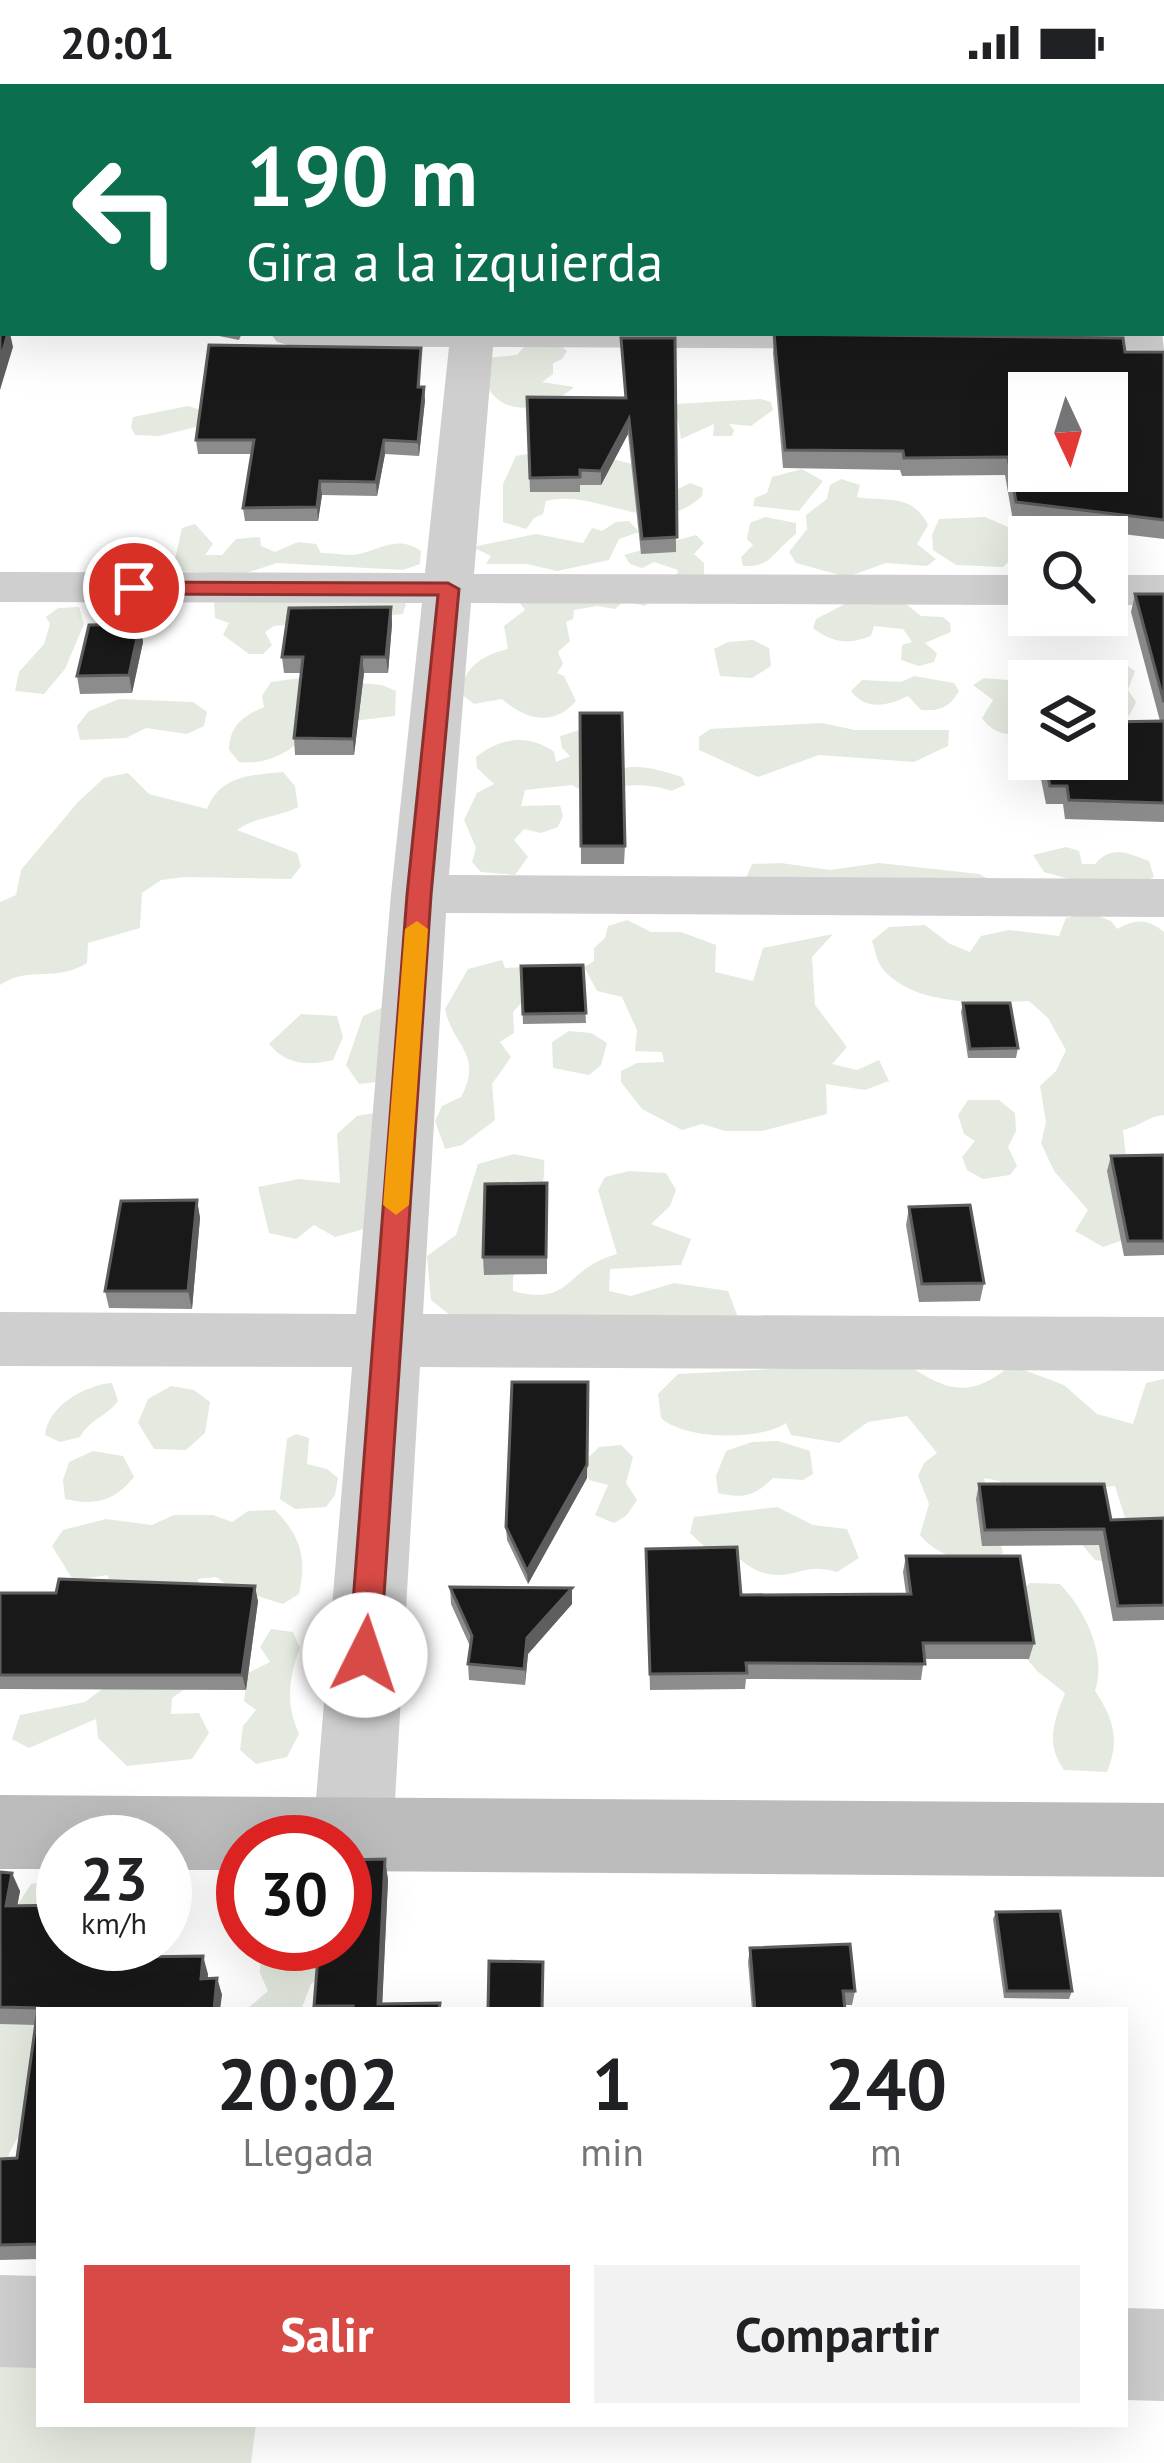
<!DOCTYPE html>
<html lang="es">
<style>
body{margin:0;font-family:"PT Sans",sans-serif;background:#f2f2f2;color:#202124;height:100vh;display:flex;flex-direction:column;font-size:45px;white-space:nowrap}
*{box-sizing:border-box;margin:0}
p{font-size:39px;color:#757577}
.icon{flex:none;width:66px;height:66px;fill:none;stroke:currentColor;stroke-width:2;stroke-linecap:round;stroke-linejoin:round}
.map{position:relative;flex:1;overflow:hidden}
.details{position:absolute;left:36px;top:1923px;width:1092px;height:420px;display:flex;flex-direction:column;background:#fff;border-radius:0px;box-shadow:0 12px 48px #0002}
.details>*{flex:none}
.hud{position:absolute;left:0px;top:0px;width:1164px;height:252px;box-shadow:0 12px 48px #0002;background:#0b6e4f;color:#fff;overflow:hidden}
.needle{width:78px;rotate:176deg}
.buttons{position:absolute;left:1008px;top:288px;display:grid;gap:24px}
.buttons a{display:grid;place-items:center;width:120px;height:120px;border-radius:0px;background:#fff;box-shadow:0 12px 48px #0002;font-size:60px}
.speed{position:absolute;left:36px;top:1731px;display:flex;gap:24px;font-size:60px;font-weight:700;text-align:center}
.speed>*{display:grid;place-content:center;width:156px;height:156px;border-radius:50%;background:#fff;box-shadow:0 12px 48px #0002;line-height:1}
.speed small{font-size:30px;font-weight:400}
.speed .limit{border:18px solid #d22;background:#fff;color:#111}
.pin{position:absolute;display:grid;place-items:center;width:102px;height:102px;color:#fff;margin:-51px;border:6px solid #fff;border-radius:50%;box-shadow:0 3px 12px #0007}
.me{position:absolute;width:132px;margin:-66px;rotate:4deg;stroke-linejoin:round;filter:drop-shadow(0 0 9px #0008)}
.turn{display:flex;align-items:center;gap:42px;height:252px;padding:0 48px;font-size:54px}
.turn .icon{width:156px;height:156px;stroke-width:2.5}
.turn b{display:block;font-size:84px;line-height:102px}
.eta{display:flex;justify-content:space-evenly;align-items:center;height:204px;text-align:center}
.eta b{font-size:72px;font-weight:700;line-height:84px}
.button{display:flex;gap:24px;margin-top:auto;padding:24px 48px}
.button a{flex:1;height:138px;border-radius:0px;background:#d84a45;color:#fff;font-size:48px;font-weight:700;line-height:138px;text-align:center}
.button a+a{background:#f2f2f2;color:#202124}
.status{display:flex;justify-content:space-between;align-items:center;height:84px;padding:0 60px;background:#fff;direction:ltr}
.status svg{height:33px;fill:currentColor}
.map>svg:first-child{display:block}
.green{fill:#e4eadf}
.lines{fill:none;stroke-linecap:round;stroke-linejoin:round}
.stream{fill:#d0deeb;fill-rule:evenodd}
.street{fill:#cfcfcf;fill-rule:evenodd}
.secondary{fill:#bcbcbc;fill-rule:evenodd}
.wall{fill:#8c8c8c}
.shaded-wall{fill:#5e5e5e}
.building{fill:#191919;stroke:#5e5e5e;stroke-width:3;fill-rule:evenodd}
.route{fill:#d84a45;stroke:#8c302d;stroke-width:3}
.slow{fill:#f59e0b}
</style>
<div class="status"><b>20:01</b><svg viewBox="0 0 49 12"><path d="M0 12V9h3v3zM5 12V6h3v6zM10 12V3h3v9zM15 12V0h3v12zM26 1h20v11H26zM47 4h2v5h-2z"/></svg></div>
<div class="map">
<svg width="1164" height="2379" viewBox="0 0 1164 2379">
<rect width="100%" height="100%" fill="#fff"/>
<path class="green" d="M561 262 567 267 562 275 553 279V290L542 298 574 303C538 335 479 333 484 274L517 271 524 263Z
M761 315 771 318 773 326 751 342 729 340 734 346 732 352H713L714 340 681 355 678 336 659 334 675 320Z
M188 322 204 327 196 343 159 352 135 351 131 343 133 333Z
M533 369 603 373 633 380 644 404 678 405 690 399 703 404 702 412C654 458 599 403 546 417L543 430 534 434 526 445 503 438V400L516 372Z
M802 385 823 397 799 427 753 422 755 414 767 409 772 393Z
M841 395 860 401 857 413C888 418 912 409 928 441L917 460 936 475 927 482 886 479 847 493 796 479 789 468 807 445 806 431 827 415 830 401Z
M765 433 796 439V450C775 465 772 484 743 482L741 473 753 461 747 455 750 439Z
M985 433 1015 446 1020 466 1003 483 956 481 933 466 932 451 939 435Z
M629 437 639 448 619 455 609 476 557 487 527 480H486L491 472 472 463 536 450 583 459 592 444 602 447 616 438Z
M195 440 213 460 205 471H222L236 455 260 453 261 462 275 468 298 458 316 460 321 469C332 469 343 471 353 471 376 469 396 449 421 467L420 480 403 486 277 479 240 491 178 487 175 475 182 444Z
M696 451 704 459 694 470 704 479V491L676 496 678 486 654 478 642 484 630 480 624 471Z
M133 509 172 515 175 531C154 547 128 551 106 535L113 520Z
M399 512 406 520 403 530 274 542 265 548 272 561 263 570H249L223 551 229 539 215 534 214 516Z
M517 515H653L645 522 624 517 615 525 597 522 574 526 573 535 566 538 570 557 558 568 563 580 557 589 564 592 576 617C554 643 525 636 502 615L474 620 461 610C463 583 483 571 508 565L504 542 525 526Z
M900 515 921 532 943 533 950 539 951 548 925 559 937 569 934 578 919 582 901 576 902 561 912 558 903 545 874 542 871 552C848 561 833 559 813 544L816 535 847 519Z
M79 523 84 540 65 585 44 610 15 607 19 588 44 560 50 540 46 533 58 524Z
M753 556 769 564 771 582 752 594 720 592 714 565 728 558Z
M1104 579 1125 580 1135 587 1128 606 1136 618 1129 632 1107 630V597H1039L1037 592 1046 586Z
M914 592 954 599 959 607C949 624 940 627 921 626L908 612C888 622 866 627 851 607L862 596 901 598Z
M300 594 382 601 396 607 395 632 361 636 328 629C301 657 281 682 239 678L229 666C230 641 243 632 264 623L262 612 271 598Z
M984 594 1018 597 1022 617 1029 621V649C1011 653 992 650 982 634L993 616 973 601Z
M119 615 193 618 207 628 204 642 187 650 146 644 126 654 80 656 77 642 89 627Z
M822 639 855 646H949L948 662 914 678 819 671 758 693 699 666V653L710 645Z
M586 644 620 685C639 679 665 687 682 693L685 701 671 707C646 697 609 702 582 707L572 701 525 706 521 722 560 721 563 732 558 743 541 749 524 745 514 756 528 773 515 791 481 788 472 778 476 764 464 736 477 709 494 700 477 684 476 673C500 654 528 649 554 668L556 678 570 672 562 664 560 652Z
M283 688 295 702 298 723C277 734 256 732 237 746L297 769 301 782 291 795 185 793 161 796 142 809 140 844 88 859 87 879C55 899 29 881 0 901V818L16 811 21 786 78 718 104 694 128 689 149 710 207 725C220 692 250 691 283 688Z
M1066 763 1079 767 1082 780H1095C1112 760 1128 769 1149 777L1154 793 1118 809 1044 788 1033 771Z
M781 779 830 786 879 779 979 790 993 797 746 794 752 780Z
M1090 829 1111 837 1117 845C1136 835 1147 834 1164 848V1031C1149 1032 1138 1043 1123 1046L1135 1152 1103 1163 1075 1147 1088 1126 1054 1087 1041 1059 1046 1038 1040 1002 1056 987 1066 966 1048 934 1029 917C985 919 913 923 882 884 877 878 875 865 872 857L889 843 925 841 950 860 970 868 981 852 1009 846 1059 852 1066 834Z
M627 836 651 848H681L716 861 715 888 753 897 763 864 833 850 812 873 815 921 847 963 832 980 857 986 879 976 889 997 865 1006 826 1000 827 1030 762 1047H725L702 1040 682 1046 642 1025 621 998V987L637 979 664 978 662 968 635 967 637 946 622 913 597 907 584 883 594 877V864L605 854 608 842Z
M502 876 505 884 526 883 530 909 513 928 514 949 500 958 511 973 492 1000 495 1036 462 1061 445 1065 435 1037 442 1022 461 1013C484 970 452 961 445 925L468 885Z
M390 920 385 997 359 1000 346 981 363 932Z
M301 930 337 932 343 953 333 976C309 982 286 981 269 960Z
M569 947 591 949 607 959 601 981 589 991 553 984 552 958Z
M968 1016H999L1015 1029 1016 1047 1008 1063 1017 1082 1010 1091 983 1095 967 1086 962 1073 975 1057 964 1050 958 1031Z
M380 1028 375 1142 335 1153 314 1141 296 1155 269 1149 258 1103 299 1095 340 1099 337 1050 357 1032Z
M514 1070 544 1076C548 1124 510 1160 513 1207 573 1223 563 1185 617 1170L598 1106 605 1093 629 1087 666 1089 676 1106 670 1122 651 1140 691 1155 681 1181 610 1185 609 1207 631 1212 674 1199 728 1207 739 1236 465 1243 431 1216 427 1172 456 1151 478 1080Z
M904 1278C945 1307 970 1316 1011 1281L1064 1301 1097 1330 1133 1340 1146 1299 1164 1295V1465L1148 1484 1095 1476 1074 1451 1125 1434 1115 1402 1072 1406 1014 1422 1000 1397 984 1394 1003 1469C977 1486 939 1474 920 1451L929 1420 918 1392 924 1379 937 1369 907 1332 868 1338 839 1359 791 1351 786 1339C760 1357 685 1356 661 1334L658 1310 678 1290Z
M112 1299 118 1317C106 1333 90 1335 80 1353L60 1358 45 1351C48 1322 85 1301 112 1299Z
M171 1302 194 1306 210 1318 205 1349 186 1366 154 1365 138 1339 148 1315Z
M296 1350 309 1354 307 1380 327 1385 338 1394 335 1411 326 1423 295 1425 280 1415 287 1355Z
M778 1357 810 1367 813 1390 803 1396 773 1394C754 1412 744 1415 718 1409L716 1392 726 1367 752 1358Z
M621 1361 633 1373 626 1399 637 1416 626 1432 614 1439 595 1431 608 1401 589 1396 583 1379 599 1363Z
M93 1367 123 1372 134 1393C115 1417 95 1422 65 1415L63 1396 69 1378Z
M777 1423 813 1441 847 1445 859 1474 837 1488C803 1478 797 1495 769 1490 742 1486 740 1464 705 1463L690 1449 694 1433Z
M275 1426C301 1452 307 1475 299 1510L283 1520 232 1504 216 1493 197 1495 204 1506 185 1605 172 1614 171 1630 199 1629 209 1649 192 1675 127 1682 98 1654 96 1635 29 1664 12 1655 20 1631 85 1618 122 1590 108 1491 73 1496 52 1462 63 1446 106 1435 152 1441 174 1431H213L232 1438 248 1427Z
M1030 1499 1060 1500C1086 1527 1107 1572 1095 1607 1114 1635 1120 1656 1107 1688L1064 1686C1045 1660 1054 1637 1065 1609L1037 1587 1015 1561 1019 1508Z
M271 1545 293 1548 300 1564C288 1594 286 1622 299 1650L287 1673 256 1680 240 1666 243 1642 256 1626 244 1617 248 1589 270 1578 260 1563Z
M59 1796 63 1799V1860L39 1926 21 2048 9 2069 7 2111 0 2112V1920L11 1831 31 1800Z
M261 1860H335L334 1884 311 1900 301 1926H246L268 1907 260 1889Z
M0 2258 39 2260V2340H256L251 2379H0Z"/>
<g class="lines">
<path class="stream" d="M150 0 147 3H135L138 0Z
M3 76V82L0 83V77Z"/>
<path class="street" d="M484 0H522V3H484Z
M1161 47H1164V71H1161Z
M1161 240 1164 266 493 263 474 490 1029 491V521L471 519 449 791 1164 795V833L446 829 423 1230 1164 1233V1287L420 1283 393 1751 381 1777 353 1788 345 1785V1758H316L313 1751 352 1283 0 1282V1228L356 1230 391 810 422 519 0 518V488L425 489 449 263 292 262 277 258 270 249H1161Z
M1107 491H1164V521H1107Z
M0 2191 39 2192V2284L0 2283Z
M1125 2224 1164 2225V2317L1125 2316Z"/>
<path class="secondary" d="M0 1711 1164 1719V1793L345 1787V1758H243V1786H165V1758H63V1785H0Z"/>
</g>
<path class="wall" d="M213 249H242L239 256 214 251Z
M774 250 1125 268H1164V455L1013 437 1005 391 902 392 900 386 783 384 773 269Z
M621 254H675L676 468 641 470 628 350 601 401H580V408H530L527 313 625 314Z
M421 264 420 303 425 316 419 372 385 370 377 412 322 411 318 437H245L243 424 252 370H198L196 356Z
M1135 510H1164V738L1065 735 1063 720H1046L1037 675H1107L1160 637 1131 528Z
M391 523 392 540 388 589H364L354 671H295L294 654 301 589H284L282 573Z
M140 540 143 558 132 609 80 610 77 592Z
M580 629 625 762 624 780H581Z
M583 881 586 939 523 940 521 882Z
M963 919 1018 964 1016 974H968L961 928Z
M1164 1071V1171L1124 1172 1107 1087 1111 1072Z
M547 1099V1190L484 1191 483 1173Z
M197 1116 200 1134 192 1225 109 1224 105 1207Z
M909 1123 984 1199 980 1217 919 1218 906 1141Z
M587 1394 528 1500 507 1456 506 1443Z
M979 1400 1111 1436 1164 1434V1536L1113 1537 1099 1461 982 1462 976 1415Z
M646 1465 741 1511 906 1510 903 1488 906 1472 1034 1559 1029 1575H924L921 1596 746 1595 745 1605 650 1606Z
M450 1503 572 1504V1520L528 1570 525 1601 469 1596 468 1580 470 1562 451 1520Z
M0 1509 258 1517 246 1606 0 1605Z
M385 1775 388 1796 382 1920 440 1919 441 1926H315L314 1922Z
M0 1788 20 1807 17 1822 63 1860H147L145 1873 203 1872 208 1894H217L222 1911 39 1926V2175L0 2176V2075L17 2074 36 1941 0 1940Z
M996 1828 1072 1907 1069 1915 1004 1914 993 1835Z
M750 1864 855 1907 852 1921H844L845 1926H752L748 1878Z"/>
<path class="shaded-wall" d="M8 249H10L13 263 0 306V277Z
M424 303 425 316 419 372 418 358Z
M629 335 628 350 601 401V387Z
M384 356 385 370 377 412 376 398Z
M320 397 322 411 318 437 317 423Z
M391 523 392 540 388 589 386 573Z
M140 540 143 558 132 609 129 591Z
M362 573 364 589 354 671 353 655Z
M197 1116 200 1134 192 1225 188 1207Z
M588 1298 587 1394 528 1500 527 1487Z
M255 1502 258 1517 246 1606 242 1591Z
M572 1504V1520L528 1570 525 1601 527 1554Z
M385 1775 388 1796 382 1926 378 1920Z
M12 1789 20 1807 14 1840 6 1822Z
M139 1860H147L143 1891 137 1873Z
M203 1872 208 1890 206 1912 201 1895Z
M217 1894 222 1911 220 1926H214Z"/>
<path class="building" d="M678 0H827L828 3H677Z
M926 0H985L986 3H927Z
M1111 0H1158L1159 3H1112Z
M3 245V249H8L0 277V246Z
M774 250 1123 254 1125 268H1164V436L1016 418 1008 373 904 374 903 367 785 366ZM1029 309H1107V387H1029Z
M621 254H675L677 453 642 455 629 335 601 387 580 386V393L530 394 527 313 626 314Z
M209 261 421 264 418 303H424L418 358 384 356 376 398 320 397 317 423 243 424 254 356H196Z
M1135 510H1164V618Z
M391 523 386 573H362L353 655 294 654 303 573H282L289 524Z
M140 540 129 591 77 592 89 541Z
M580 629H622L625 762H581Z
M1164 637V719L1069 716 1067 702H1050L1044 675H1107V638Z
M583 881 586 929 523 930 521 882Z
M963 919H1010L1018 964 970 965Z
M1164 1071V1157H1128L1111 1072Z
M547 1099 546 1173H483L485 1100Z
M197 1116 188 1207H105L121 1117Z
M970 1121 984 1199 922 1200 909 1123Z
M512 1298H588L587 1381 527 1487 506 1443Z
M979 1400H1104L1111 1436 1164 1434V1521L1118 1522 1104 1445 985 1446Z
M737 1463 741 1511 911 1510 906 1472H1020L1034 1559H923L925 1580 746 1579 747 1589 650 1590 646 1465Z
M59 1495 255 1502 242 1591H0V1509H56Z
M450 1503 572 1504 527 1554 524 1585 468 1580 472 1552Z
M385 1775 378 1920 440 1919 439 1926H352L353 1922H314L319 1860H345V1776Z
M0 1788 12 1789 6 1822 63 1821V1860H139L137 1873 203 1872 201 1895 217 1894 214 1926H39V2160L0 2161V2075L17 2074 38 1924 0 1923Z
M1060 1827 1072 1907H1007L996 1828Z
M850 1860 855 1907H843L845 1926H755L750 1864Z
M489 1877 543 1878 542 1926H488Z"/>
<path class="route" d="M448 499 459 505 431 811 380 1571 376 1581 365 1585 354 1581 349 1571 407 811 438 511 134 510 124 504 134 498Z"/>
<path class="slow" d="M417 837 428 845 409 1121 396 1131 383 1121 405 845Z"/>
</svg>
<div class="buttons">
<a><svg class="needle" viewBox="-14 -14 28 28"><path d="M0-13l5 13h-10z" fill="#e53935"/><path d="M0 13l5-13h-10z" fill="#757577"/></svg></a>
<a><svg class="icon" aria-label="search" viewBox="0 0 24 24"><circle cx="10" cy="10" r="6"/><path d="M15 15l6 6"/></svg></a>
<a><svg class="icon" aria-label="layers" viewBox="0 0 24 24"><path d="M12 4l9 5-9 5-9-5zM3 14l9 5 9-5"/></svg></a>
</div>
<div class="speed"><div>23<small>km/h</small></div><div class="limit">30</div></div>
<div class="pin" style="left:134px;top:504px;background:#d93025"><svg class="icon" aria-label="arrive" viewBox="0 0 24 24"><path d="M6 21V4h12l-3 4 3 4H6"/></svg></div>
<svg class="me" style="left:365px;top:1571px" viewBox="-20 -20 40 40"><circle r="19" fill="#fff"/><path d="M0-13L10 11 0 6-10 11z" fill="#d84a45"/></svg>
<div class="hud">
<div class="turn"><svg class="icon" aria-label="left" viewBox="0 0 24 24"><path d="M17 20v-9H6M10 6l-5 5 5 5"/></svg><div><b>190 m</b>Gira a la izquierda</div></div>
</div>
<section class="details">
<div class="eta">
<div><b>20:02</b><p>Llegada</p></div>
<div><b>1</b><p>min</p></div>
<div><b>240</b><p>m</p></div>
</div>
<div class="button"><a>Salir</a><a>Compartir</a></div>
</section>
</div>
